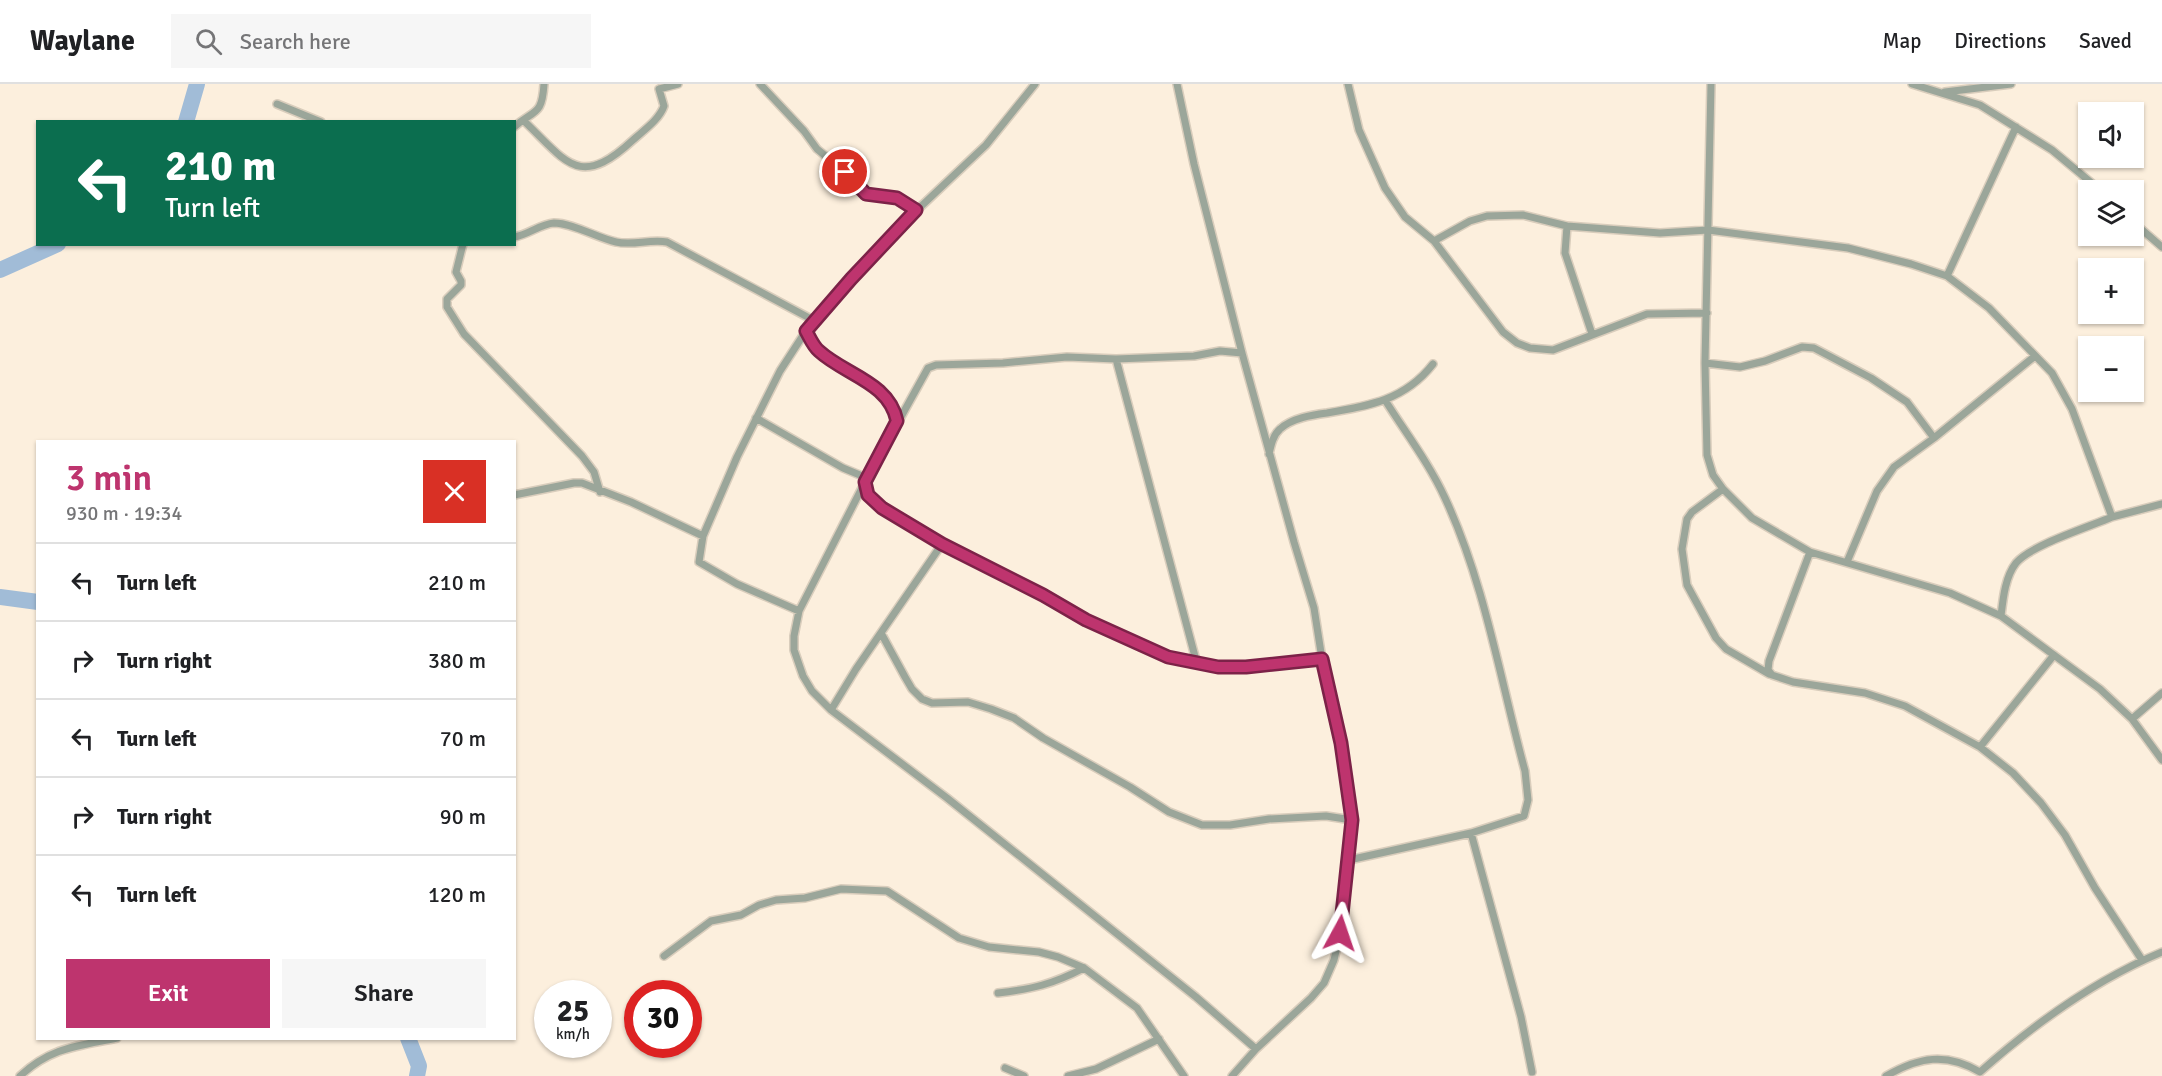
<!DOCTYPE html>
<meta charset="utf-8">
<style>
body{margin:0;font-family:Signika,sans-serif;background:#f6f6f6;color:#202124;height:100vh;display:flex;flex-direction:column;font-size:22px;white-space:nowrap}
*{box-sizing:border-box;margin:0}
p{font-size:20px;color:#757577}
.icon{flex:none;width:33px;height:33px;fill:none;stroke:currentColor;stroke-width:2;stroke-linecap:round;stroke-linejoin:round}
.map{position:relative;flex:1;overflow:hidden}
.side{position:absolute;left:36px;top:356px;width:480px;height:600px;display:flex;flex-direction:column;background:#fff;border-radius:0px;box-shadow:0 2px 4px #0004}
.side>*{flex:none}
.hud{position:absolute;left:36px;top:36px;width:480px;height:126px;border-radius:0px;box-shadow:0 2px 4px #0004;background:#0b6e4f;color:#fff;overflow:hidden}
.controls{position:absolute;left:2078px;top:18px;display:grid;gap:12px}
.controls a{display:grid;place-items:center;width:66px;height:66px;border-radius:0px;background:#fff;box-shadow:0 2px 4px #0004;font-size:30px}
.speed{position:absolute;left:534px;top:896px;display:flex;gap:12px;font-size:30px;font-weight:700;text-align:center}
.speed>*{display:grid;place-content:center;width:78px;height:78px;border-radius:50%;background:#fff;box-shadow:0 2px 4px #0004;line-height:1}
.speed small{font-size:15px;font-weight:400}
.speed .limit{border:9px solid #d22;background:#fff;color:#111}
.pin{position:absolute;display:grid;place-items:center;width:51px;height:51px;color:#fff;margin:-26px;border:3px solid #fff;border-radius:50%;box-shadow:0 2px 6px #0007}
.me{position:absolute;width:66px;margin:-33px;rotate:5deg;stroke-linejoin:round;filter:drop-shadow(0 0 4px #0008)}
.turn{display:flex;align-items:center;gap:21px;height:126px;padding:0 30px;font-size:27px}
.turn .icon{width:78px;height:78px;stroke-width:2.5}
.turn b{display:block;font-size:42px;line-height:51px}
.round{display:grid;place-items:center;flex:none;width:63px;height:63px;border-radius:0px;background:#f6f6f6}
.summary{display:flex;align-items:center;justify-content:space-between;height:102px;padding:0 30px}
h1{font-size:36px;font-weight:600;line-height:45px;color:#be346e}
.button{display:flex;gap:12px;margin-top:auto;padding:12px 30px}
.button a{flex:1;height:69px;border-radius:0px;background:#be346e;color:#fff;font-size:24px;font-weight:600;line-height:69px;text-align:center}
.button a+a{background:#f6f6f6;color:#202124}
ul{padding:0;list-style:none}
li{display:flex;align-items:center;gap:18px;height:78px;padding:0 30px;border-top:2px solid #e0e0e0}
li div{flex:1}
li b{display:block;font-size:22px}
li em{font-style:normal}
header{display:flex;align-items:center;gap:36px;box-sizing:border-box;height:84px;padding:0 30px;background:#fff;border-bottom:2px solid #e0e0e0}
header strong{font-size:28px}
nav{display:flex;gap:33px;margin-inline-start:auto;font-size:21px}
.search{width:420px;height:54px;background:#f6f6f6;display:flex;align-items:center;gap:15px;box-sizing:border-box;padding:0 21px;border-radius:0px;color:#757577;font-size:22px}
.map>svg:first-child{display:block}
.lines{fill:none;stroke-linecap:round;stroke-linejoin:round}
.river{stroke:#a1bcd7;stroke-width:16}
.street-casing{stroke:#d9cdbc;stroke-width:10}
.street{stroke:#9ba69a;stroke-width:7}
.route-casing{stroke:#7c2248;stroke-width:15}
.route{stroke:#be346e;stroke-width:10}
</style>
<header>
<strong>Waylane</strong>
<div class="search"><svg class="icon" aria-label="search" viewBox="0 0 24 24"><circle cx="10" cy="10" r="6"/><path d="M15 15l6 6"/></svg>Search here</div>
<nav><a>Map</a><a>Directions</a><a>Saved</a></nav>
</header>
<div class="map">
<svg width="2162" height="992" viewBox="0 0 2162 992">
<rect width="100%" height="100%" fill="#fcefdd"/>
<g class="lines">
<path class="river" d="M186 38 197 0
M0 186 58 160
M0 513 38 518
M408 954 419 982 417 992"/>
<g class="street-casing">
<path id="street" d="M760 0 804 47 817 65 845 88 862 107 871 111 897 114 916 126
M1177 0 1194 80 1242 269 1294 458 1314 524 1322 575 1346 686 1352 736 1340 849 1334 876 1324 899 1311 914 1256 965 1232 992
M1348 0 1359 46 1385 104 1405 133 1434 157 1503 248 1517 259 1530 264 1553 266 1647 230 1707 229
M1711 0 1705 279 1707 371 1713 391 1723 405 1752 434 1810 468 1950 509 2001 532 2100 605 2132 635 2162 676
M1912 0 1980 21 2052 66 2100 106
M1945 8 2011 0
M277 20 321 38
M524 37C567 78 579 106 633 56 644 46 659 36 664 22L659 5 678 0
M514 43C535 25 542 32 544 0
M2133 138 2162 163
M1567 142 1565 169 1592 250
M514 153C528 151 540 140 554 139 573 139 597 154 616 158 633 162 649 155 667 158L813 236
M1434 157 1470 137 1487 132 1523 131 1567 142 1660 149 1708 146 1848 164 1911 180 1947 192 1989 224 2052 289 2072 325 2112 433 2162 420
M463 160 456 188 461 197V201L447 215V223L464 250 582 372 594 388 600 408
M1947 192 2016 43
M806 247 819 267 889 315 893 322 897 337
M1242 269 1220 267 1194 272 1116 275 1067 273 1003 279 936 281 928 284 865 398 799 527 794 552V566L803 592 812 607 831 626 947 714 1086 825 1196 913 1256 965
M1116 275 1197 580
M1705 279 1740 283 1765 277 1802 263 1814 264 1871 294 1907 318 1934 354
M1385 316C1405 348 1429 379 1445 414 1485 500 1500 595 1525 687L1528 716 1524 732 1471 749
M756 334 843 384 867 394
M1269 370C1271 361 1273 351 1280 345 1292 334 1312 331 1327 329 1369 322 1405 316 1433 280
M865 398 868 411 881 424 942 460 1043 511 1086 536 1168 573 1218 583H1246L1322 575
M1723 405 1692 428 1687 435 1682 465 1687 501 1716 554 1726 565 1769 590
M514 411 574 399H582L631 418 703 452
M1810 468 1769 577 1768 586 1772 591 1793 598 1865 609 1905 622 1980 663 2013 689 2041 719 2065 751 2095 804 2142 876
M1847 478 1877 407 1894 383 1934 354 2035 272
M799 527 737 500 699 478 703 452 737 373 780 287 813 236 897 145 986 61 1035 0
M2001 532C2003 515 2005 493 2016 479 2031 461 2089 443 2112 433
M881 549 905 593 912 605 922 615 932 619 968 618 991 625 1014 634 1043 654 1130 703 1169 728 1202 741H1230L1269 735 1326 732 1352 736
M831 626 856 585 942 460
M2132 635 2162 609
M1980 663 2054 571
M1349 776 1471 749 1521 933 1532 988
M664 872 711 837 741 831 759 821 776 816 805 814 841 805 887 807 959 854 989 863 1039 868 1058 873 1084 884 1137 924 1184 992
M998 909C1033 905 1053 900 1084 884
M1005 984 1024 992
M20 992C51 963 78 962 117 954
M1068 992 1096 985 1159 955
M1886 992C1919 973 1946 968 1980 988 2034 940 2095 896 2162 868"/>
</g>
<use href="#street" class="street"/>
</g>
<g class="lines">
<g class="route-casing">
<path id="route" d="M845 88 866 110 897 114 916 126 851 195 806 247C810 254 813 262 819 267 845 291 889 298 897 337L865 398 868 411 882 424 942 460 1043 511 1086 536 1168 573 1218 583H1246L1322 575 1341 659 1352 736 1340 849"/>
</g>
<use href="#route" class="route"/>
</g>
</svg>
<div class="controls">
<a><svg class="icon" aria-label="sound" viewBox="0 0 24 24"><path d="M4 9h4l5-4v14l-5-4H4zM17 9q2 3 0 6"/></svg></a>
<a><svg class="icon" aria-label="layers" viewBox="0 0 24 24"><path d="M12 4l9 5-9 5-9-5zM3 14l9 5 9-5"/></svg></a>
<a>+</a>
<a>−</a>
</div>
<div class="speed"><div>25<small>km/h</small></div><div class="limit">30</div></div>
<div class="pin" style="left:845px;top:88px;background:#d93025"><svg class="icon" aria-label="arrive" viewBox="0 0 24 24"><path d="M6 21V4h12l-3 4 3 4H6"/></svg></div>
<svg class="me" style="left:1340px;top:849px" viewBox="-20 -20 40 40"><path d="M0-17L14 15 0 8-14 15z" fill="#be346e" stroke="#fff" stroke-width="4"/></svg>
<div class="hud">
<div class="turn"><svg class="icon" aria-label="left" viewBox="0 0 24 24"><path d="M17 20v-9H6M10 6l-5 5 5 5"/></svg><div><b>210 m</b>Turn left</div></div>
</div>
<section class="side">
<div class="summary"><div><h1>3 min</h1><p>930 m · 19:34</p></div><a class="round" style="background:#d93025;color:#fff"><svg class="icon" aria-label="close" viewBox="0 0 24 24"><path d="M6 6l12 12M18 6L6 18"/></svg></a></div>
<ul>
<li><svg class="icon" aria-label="left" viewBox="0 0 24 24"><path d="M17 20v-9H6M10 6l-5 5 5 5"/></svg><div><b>Turn left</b></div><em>210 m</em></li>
<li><svg class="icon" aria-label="right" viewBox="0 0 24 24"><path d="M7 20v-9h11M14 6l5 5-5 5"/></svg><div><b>Turn right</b></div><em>380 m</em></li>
<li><svg class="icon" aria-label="left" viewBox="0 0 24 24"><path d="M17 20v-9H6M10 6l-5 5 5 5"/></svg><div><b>Turn left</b></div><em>70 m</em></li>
<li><svg class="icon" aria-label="right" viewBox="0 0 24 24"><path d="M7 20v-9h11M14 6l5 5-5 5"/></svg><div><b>Turn right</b></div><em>90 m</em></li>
<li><svg class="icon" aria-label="left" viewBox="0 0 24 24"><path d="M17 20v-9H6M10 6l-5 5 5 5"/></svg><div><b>Turn left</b></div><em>120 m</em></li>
</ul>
<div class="button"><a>Exit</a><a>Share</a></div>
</section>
</div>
